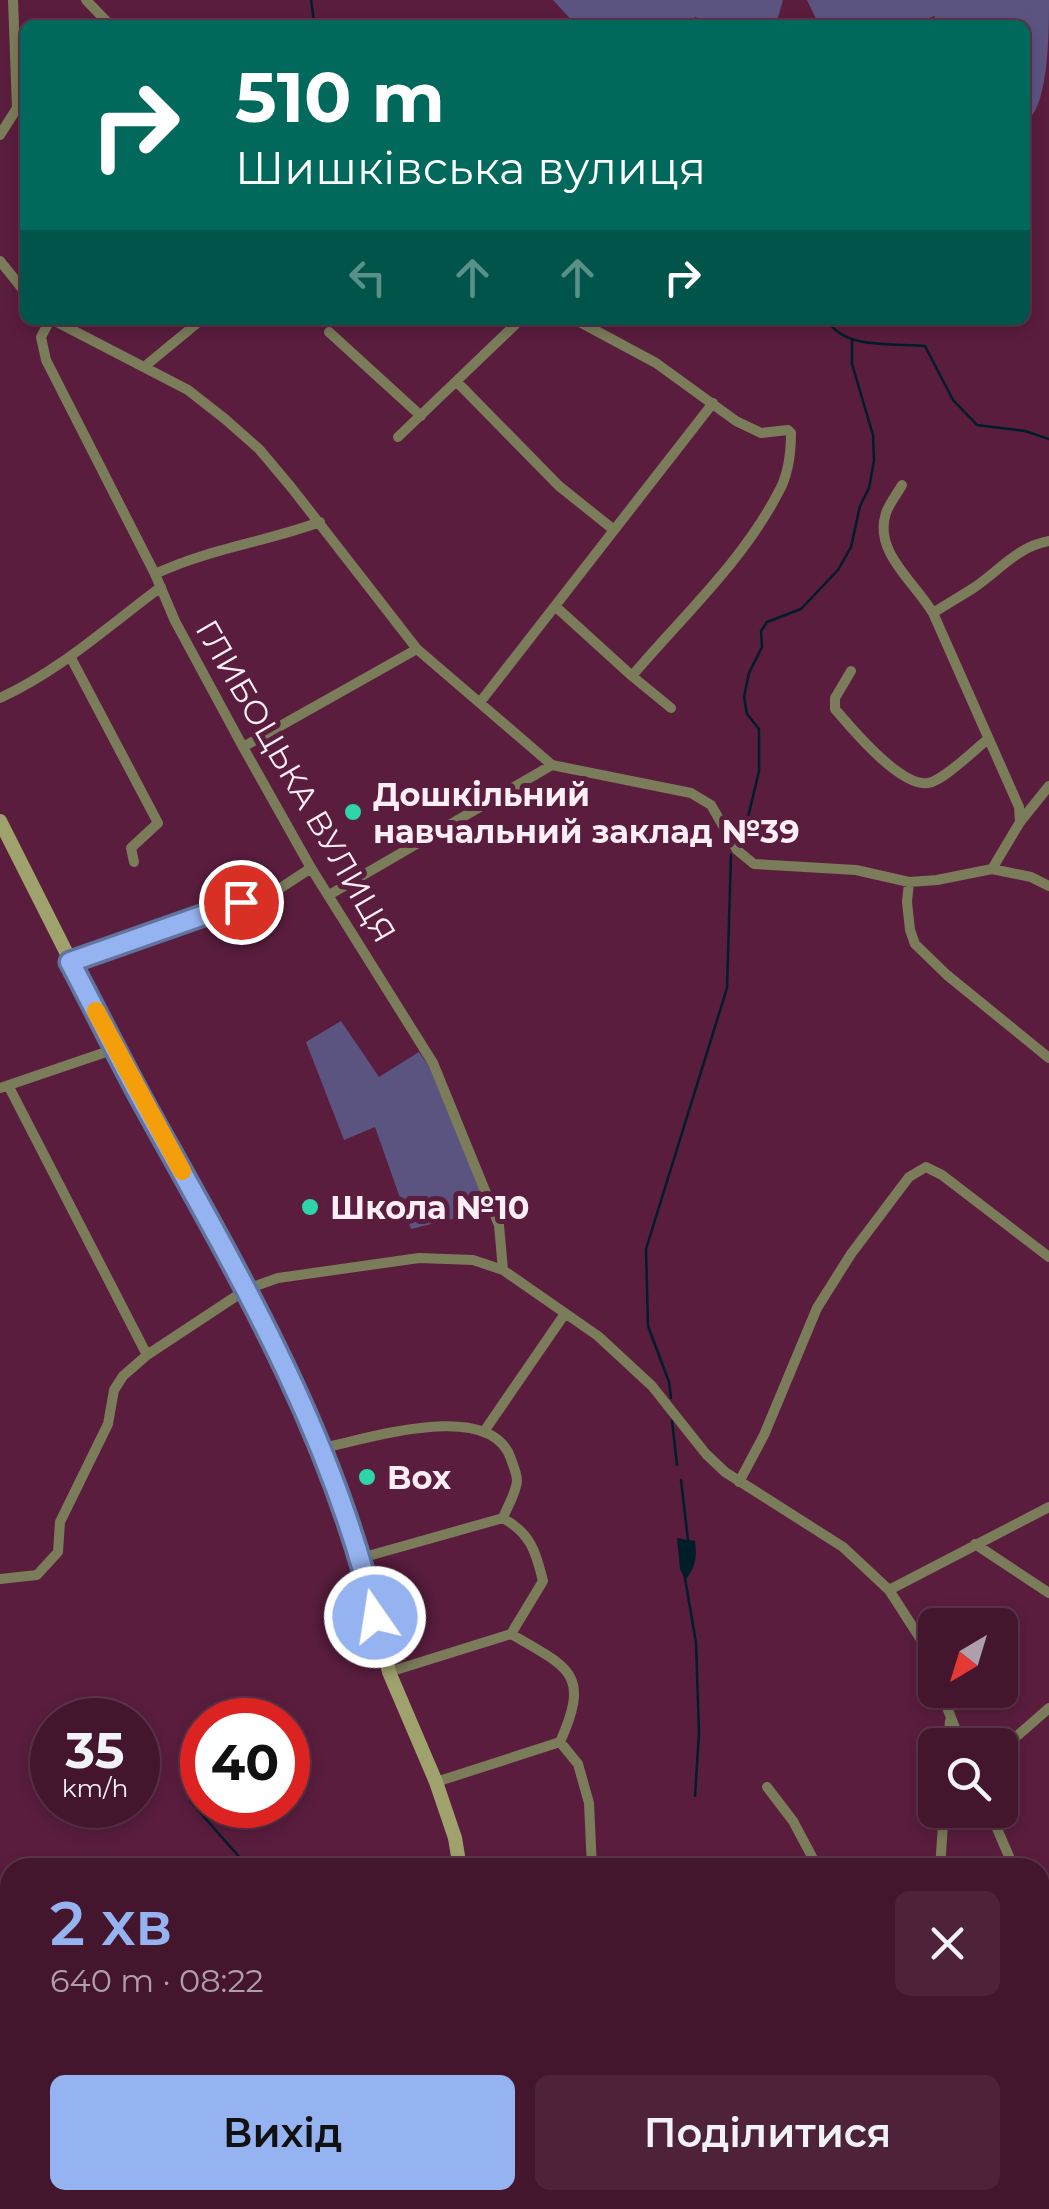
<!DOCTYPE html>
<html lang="uk">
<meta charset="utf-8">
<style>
body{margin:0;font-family:Montserrat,sans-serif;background:#4e233a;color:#f1f3f6;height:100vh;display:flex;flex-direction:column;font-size:38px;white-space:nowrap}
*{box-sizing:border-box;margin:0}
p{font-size:32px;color:#af9faa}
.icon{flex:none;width:55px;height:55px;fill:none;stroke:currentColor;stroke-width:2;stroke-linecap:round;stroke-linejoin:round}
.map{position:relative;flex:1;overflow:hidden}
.drawer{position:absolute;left:0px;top:1858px;width:1050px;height:352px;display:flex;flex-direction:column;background:#44162e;border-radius:30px 30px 0 0;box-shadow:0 5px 15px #0003,0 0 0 2px #5c354a}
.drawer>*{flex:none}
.banner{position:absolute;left:20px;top:20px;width:1010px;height:305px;border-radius:15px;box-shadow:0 5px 15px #0003,0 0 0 2px #5c354a;background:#00695c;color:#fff;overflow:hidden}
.needle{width:65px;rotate:218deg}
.fabs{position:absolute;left:918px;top:1608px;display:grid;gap:20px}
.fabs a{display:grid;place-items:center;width:100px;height:100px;border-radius:15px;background:#44162e;box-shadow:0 5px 15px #0003,0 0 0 2px #5c354a;font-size:50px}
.speed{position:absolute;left:30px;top:1698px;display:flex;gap:20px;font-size:50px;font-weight:700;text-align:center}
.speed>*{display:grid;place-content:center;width:130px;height:130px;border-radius:50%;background:#44162e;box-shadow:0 5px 15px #0003,0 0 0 2px #5c354a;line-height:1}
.speed small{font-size:25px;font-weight:400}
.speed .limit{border:15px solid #d22;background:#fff;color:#111}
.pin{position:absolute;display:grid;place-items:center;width:85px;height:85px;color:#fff;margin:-42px;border:5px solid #fff;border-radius:50%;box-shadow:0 2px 10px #0007}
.me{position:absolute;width:110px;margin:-55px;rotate:347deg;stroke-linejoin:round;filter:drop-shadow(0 0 8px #0008)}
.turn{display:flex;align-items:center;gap:35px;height:210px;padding:0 50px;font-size:45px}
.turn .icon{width:130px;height:130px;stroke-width:2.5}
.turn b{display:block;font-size:70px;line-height:85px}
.lanes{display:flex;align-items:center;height:95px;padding:0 50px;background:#0003;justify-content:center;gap:50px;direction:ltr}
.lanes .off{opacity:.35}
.round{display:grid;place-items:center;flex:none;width:105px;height:105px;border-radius:15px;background:#4e233a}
.summary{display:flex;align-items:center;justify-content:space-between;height:170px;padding:0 50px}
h1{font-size:60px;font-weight:600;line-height:75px;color:#95b2f1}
.primary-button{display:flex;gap:20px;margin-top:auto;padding:20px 50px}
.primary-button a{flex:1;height:115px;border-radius:15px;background:#95b2f1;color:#111;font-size:40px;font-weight:600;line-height:115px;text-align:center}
.primary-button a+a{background:#4e233a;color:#f1f3f6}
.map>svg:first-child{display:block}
.green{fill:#5b5480}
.water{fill:#001d2a}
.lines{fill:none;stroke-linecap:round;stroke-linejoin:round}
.stream{stroke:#001d2a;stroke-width:2.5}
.street{stroke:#7a7c5a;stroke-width:10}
.secondary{stroke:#9fa26c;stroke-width:14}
.route-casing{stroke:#61749d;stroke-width:25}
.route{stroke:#95b2f1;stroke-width:18}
.slow{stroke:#f59e0b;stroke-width:18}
.poi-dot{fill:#2ed4aa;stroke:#5a1d3e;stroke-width:4}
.labels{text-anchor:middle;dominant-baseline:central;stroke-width:10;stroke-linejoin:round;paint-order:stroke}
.street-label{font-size:32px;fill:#feeef5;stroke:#5a1d3e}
.poi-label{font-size:32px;font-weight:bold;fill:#feeef5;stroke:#5a1d3e;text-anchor:start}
</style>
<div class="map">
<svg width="1049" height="2209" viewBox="0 0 1049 2209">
<rect width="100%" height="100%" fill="#5a1d3e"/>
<path class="green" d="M553 0H783L776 25H708V21L695 17 684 25H576Z
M807 0H1049C1049 32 1049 109 1025 122V25H940L934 16 915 25H819Z
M341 1021 379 1077 419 1052 429 1066 489 1210 411 1229 375 1127 344 1140 306 1042Z"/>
<path class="water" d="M677 1538 695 1541C697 1557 696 1567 685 1580L680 1569Z"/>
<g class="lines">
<path class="stream" d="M308 25 314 22 311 0
M828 320C842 350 897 343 925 346L953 400 977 425 1025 431 1049 439
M740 839 746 826 759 771V729L747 714 744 697 749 673 762 647 761 631 767 622 801 609 838 570 851 547 860 506 869 488 874 461 873 435 852 364V340
M671 1398 669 1382 648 1326 646 1249 727 988 731 855
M672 1421 677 1465
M681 1480 688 1540
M685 1578 696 1643 699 1733 695 1796
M190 1801 249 1868
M306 2201V2200"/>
<path class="street" d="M86 0 110 25
M0 135 17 108 13 0
M0 261 25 292
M50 320 41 337 46 360 155 574 175 621 243 747 311 868 433 1063 499 1225 503 1270
M53 320 188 390 225 419 259 449 291 487 417 649 552 765 691 793 711 805 737 850 754 864 856 870 909 882 937 880 992 869 1031 877 1049 886
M329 332 421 416
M144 367 201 320
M457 382 559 486 614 530
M398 437 520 320
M902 485C897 494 889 504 886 513 873 552 915 582 933 613L1019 807 1020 822
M155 574C208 549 265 542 320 522
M555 606 632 676C681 618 743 561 778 493 788 476 791 453 791 433L788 430 761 433 736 421 656 363 576 320
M933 613C947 604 961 596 975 587 1001 569 1017 547 1049 541
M71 658 158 823 131 848 134 862
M851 671 835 698V709C852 729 900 787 928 783 943 781 974 750 987 740
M632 676 671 708
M0 698C61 670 108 626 161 587
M481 701 713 403
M243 747 417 649
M992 869 1020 822 1049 786
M909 882 907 902 910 930 915 944 947 975 1049 1058
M329 895 552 765
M70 962 276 891 311 868
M9 1087 147 1355
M0 1088 115 1049
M485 1430 564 1315
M322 1448C368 1439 491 1398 511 1459 513 1465 517 1474 517 1481 516 1493 507 1507 503 1518
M739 1482 764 1435 817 1308 851 1254 909 1177 926 1167 942 1175 1049 1257
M975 1544 1049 1593
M361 1558 503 1518C531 1534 536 1552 543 1581L511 1634
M0 1579 37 1575 58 1552 60 1522 108 1424 114 1390 123 1376 147 1355 247 1289 278 1278 419 1258 473 1260 503 1270 598 1336 652 1386 706 1454 725 1472 843 1547 889 1590 920 1638 935 1678
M889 1590 1049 1507
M389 1672 511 1634C569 1668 591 1673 560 1742
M940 1690 962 1745
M948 1745 950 1721
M1000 1751 1049 1708
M436 1782 560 1742 578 1764 589 1803 592 1868
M767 1787 793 1821 818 1868
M989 1810 1014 1868
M940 1868 944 1810
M1040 1898 1049 1890
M0 1914 10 1929
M1040 1924 1049 1944
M299 2200 300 2209
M595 2200 596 2209
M74 2209 105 2200
M924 2209V2200"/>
<path class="secondary" d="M0 821 115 1049 247 1289 322 1448 361 1558 389 1672 436 1782 455 1838 460 1868
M461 2200 463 2209"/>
</g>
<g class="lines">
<g class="route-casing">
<path id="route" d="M241 902 70 962C96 1011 121 1062 148 1111 238 1273 333 1435 375 1617"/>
</g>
<use href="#route" class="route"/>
<path class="slow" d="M96 1011 182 1171"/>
</g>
<g class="poi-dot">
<circle cx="353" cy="812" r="10"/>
<circle cx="310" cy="1207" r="10"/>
<circle cx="367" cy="1477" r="10"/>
</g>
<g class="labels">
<g class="street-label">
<text transform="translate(296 781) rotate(60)">ГЛИБОЦЬКА ВУЛИЦЯ</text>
</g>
<g class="poi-label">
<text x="373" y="794">Дошкільний<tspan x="373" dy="37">навчальний заклад №39</tspan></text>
<text x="330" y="1207">Школа №10</text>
<text x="387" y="1477">Box</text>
</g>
</g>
</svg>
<div class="fabs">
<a><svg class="needle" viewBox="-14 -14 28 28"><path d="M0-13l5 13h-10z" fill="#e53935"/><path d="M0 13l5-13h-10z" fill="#af9faa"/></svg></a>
<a><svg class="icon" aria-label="search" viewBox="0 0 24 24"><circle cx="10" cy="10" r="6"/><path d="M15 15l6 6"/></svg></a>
</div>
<div class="speed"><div>35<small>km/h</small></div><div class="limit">40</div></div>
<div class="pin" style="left:241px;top:902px;background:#d93025"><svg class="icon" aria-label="arrive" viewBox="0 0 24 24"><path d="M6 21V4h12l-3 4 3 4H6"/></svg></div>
<svg class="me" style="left:375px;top:1617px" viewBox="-20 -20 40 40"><circle r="17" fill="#95b2f1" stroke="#fff" stroke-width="3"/><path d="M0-11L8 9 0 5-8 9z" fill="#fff"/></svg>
<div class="banner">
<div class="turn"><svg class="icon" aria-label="right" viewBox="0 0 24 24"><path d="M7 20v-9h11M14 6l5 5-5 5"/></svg><div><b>510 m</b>Шишківська вулиця</div></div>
<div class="lanes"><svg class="icon off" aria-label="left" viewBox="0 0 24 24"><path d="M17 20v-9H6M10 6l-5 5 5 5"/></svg><svg class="icon off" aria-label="ahead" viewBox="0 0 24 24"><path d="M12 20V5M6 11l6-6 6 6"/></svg><svg class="icon off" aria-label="ahead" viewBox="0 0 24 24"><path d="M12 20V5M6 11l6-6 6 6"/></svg><svg class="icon" aria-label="right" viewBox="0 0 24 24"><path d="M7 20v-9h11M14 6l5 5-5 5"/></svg></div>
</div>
<section class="drawer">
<div class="summary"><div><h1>2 хв</h1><p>640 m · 08:22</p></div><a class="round"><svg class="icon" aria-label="close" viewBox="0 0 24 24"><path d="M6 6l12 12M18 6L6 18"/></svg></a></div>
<div class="primary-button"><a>Вихід</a><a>Поділитися</a></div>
</section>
</div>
